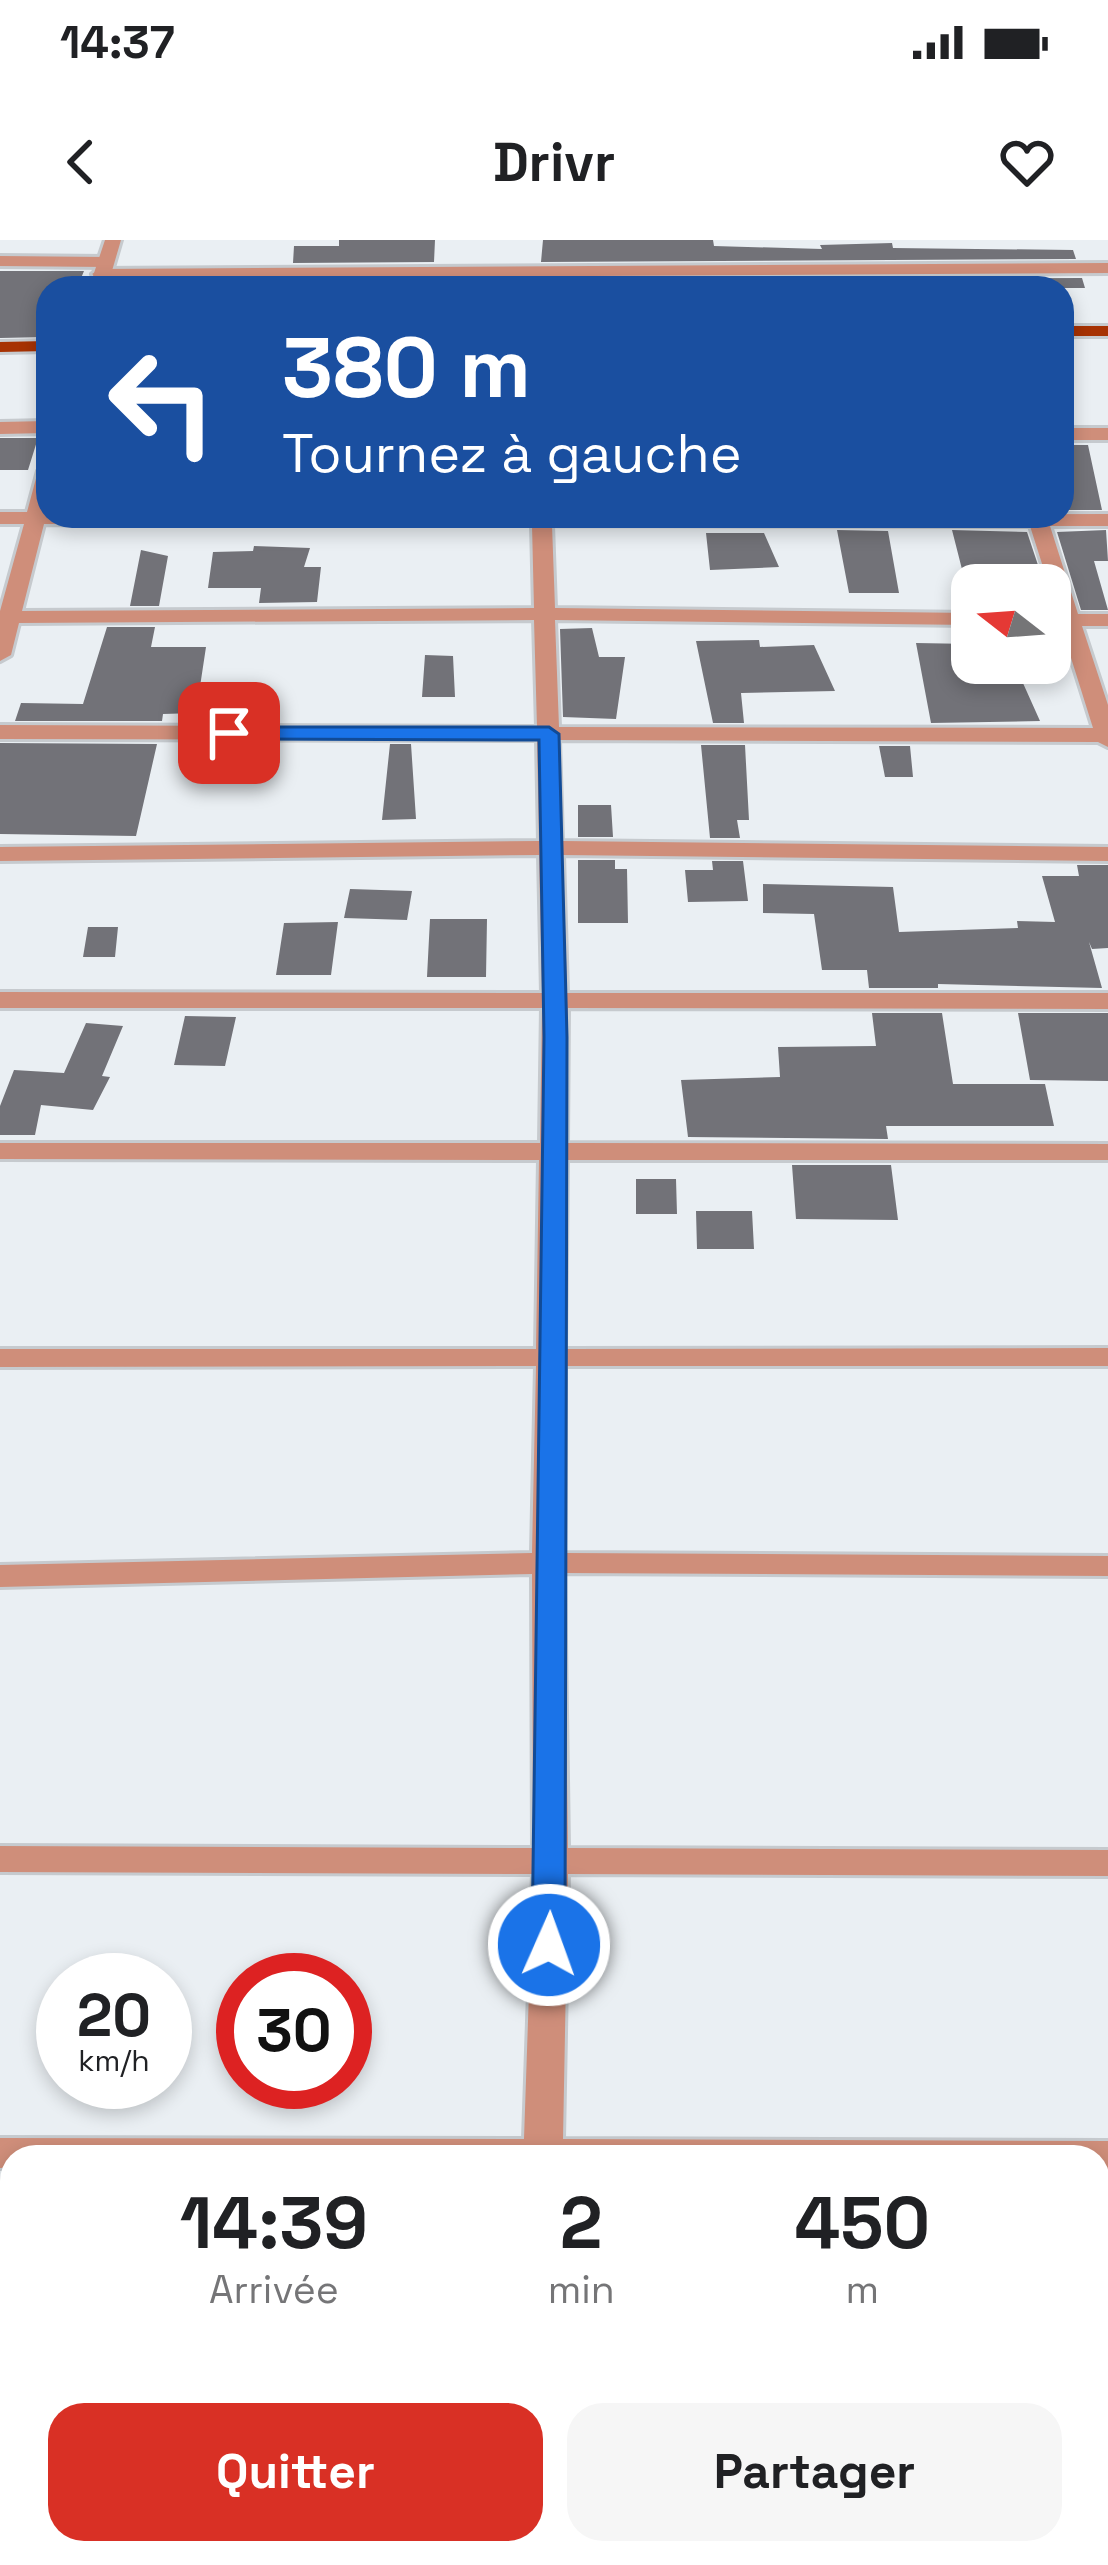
<!DOCTYPE html>
<html lang="fr">
<meta charset="utf-8">
<style>
body{margin:0;font-family:"Space Grotesk",sans-serif;background:#f6f6f6;color:#202124;height:100vh;display:flex;flex-direction:column;font-size:45px;white-space:nowrap}
*{box-sizing:border-box;margin:0}
p{font-size:39px;color:#757577}
.icon{flex:none;width:66px;height:66px;fill:none;stroke:currentColor;stroke-width:2;stroke-linecap:round;stroke-linejoin:round}
.map{position:relative;flex:1;overflow:hidden}
.side{position:absolute;left:0px;top:1905px;width:1110px;height:420px;display:flex;flex-direction:column;background:#fff;border-radius:36px 36px 0 0;box-shadow:0 6px 18px #0003}
.side>*{flex:none}
.hud{position:absolute;left:36px;top:36px;width:1038px;height:252px;border-radius:36px;box-shadow:0 6px 18px #0003;background:#1a4fa0;color:#fff;overflow:hidden}
.needle{width:78px;rotate:287deg}
.controls{position:absolute;left:951px;top:324px;display:grid;gap:24px}
.controls a{display:grid;place-items:center;width:120px;height:120px;border-radius:24px;background:#fff;box-shadow:0 6px 18px #0003;font-size:60px}
.speed{position:absolute;left:36px;top:1713px;display:flex;gap:24px;font-size:60px;font-weight:700;text-align:center}
.speed>*{display:grid;place-content:center;width:156px;height:156px;border-radius:50%;background:#fff;box-shadow:0 6px 18px #0003;line-height:1}
.speed small{font-size:30px;font-weight:400}
.speed .limit{border:18px solid #d22;background:#fff;color:#111}
.pin{position:absolute;display:grid;place-items:center;width:102px;height:102px;color:#fff;margin:-51px;border-radius:24px;box-shadow:0 6px 18px #0006}
.me{position:absolute;width:132px;margin:-66px;rotate:2deg;stroke-linejoin:round;filter:drop-shadow(0 0 9px #0008)}
.turn{display:flex;align-items:center;gap:42px;height:252px;padding:0 48px;font-size:54px}
.turn .icon{width:156px;height:156px;stroke-width:2.5}
.turn b{display:block;font-size:84px;line-height:102px}
.eta{display:flex;justify-content:space-evenly;align-items:center;height:204px;text-align:center}
.eta b{font-size:72px;font-weight:700;line-height:84px}
.button{display:flex;gap:24px;margin-top:auto;padding:24px 48px}
.button a{flex:1;height:138px;border-radius:36px;background:#d93025;color:#fff;font-size:48px;font-weight:700;line-height:138px;text-align:center}
.button a+a{background:#f6f6f6;color:#202124}
.status{display:flex;justify-content:space-between;align-items:center;height:84px;padding:0 60px;background:#fff;direction:ltr}
.status svg{height:33px;fill:currentColor}
header{display:flex;justify-content:space-between;align-items:center;height:156px;padding:0 48px;background:#fff;font-size:54px;font-weight:700}
.map>svg:first-child{display:block}
.building{fill:#727278}
.lines{fill:none;stroke-linecap:round;stroke-linejoin:round}
.minor-casing{stroke:#c6cace;stroke-width:6}
.tertiary-casing{stroke:#c6cace;stroke-width:6}
.primary-casing{stroke:#c6cace;stroke-width:6}
.minor{fill:#cf8e7a;fill-rule:evenodd}
.tertiary{fill:#cf8e7a;fill-rule:evenodd}
.primary{fill:#a73203;fill-rule:evenodd}
.route{fill:#1a73e8;stroke:#114b97;stroke-width:3}
</style>
<div class="status"><b>14:37</b><svg viewBox="0 0 49 12"><path d="M0 12V9h3v3zM5 12V6h3v6zM10 12V3h3v9zM15 12V0h3v12zM26 1h20v11H26zM47 4h2v5h-2z"/></svg></div>
<header><svg class="icon" aria-label="back" viewBox="0 0 24 24"><path d="M15 5l-7 7 7 7"/></svg>Drivr<svg class="icon" aria-label="heart" viewBox="0 0 24 24"><path d="M12 20l-8-8c-3-5 5-10 8-4 3-6 11-1 8 4z"/></svg></header>
<div class="map">
<svg width="1108" height="2325" viewBox="0 0 1108 2325">
<rect width="100%" height="100%" fill="#eaeff3"/>
<path class="building" d="M339 0H435L434 22 293 23 294 6H339Z
M543 0H713L714 6 822 9 820 5 892 3 893 8 1073 10 1076 19 541 22Z
M0 31H84L77 48H48V97L0 98Z
M1082 38 1085 48H543L542 41Z
M291 42H434V48H290Z
M0 198H38L28 230H0Z
M1062 205H1088L1102 270H1062Z
M837 290 888 291 899 353H849Z
M952 290 1027 292 1040 331H993L999 345H966Z
M1106 290 1108 321H1094L1108 370H1081L1057 292Z
M706 293H764L779 327 710 330Z
M254 306 310 308 304 327H321L317 362 259 363 261 348H208L213 312 253 311Z
M141 310 168 316 159 366H130Z
M107 387H155L151 407H206L196 473 163 474 162 481H15L21 463 83 464Z
M592 388 599 417H625L616 479 563 477 560 389Z
M759 400 760 407 814 405 835 451 741 453 744 483H713L696 401Z
M916 403 972 404V423H1014L1040 481 931 483Z
M425 415 453 416 455 457H422Z
M0 503 157 504 136 596 0 594Z
M390 504H411L416 579 382 580Z
M701 505H745L749 580H737L740 598H710Z
M879 506H910L913 537H885Z
M578 565H611L613 597H578Z
M578 620H615V629H627L628 683H578Z
M712 621H743L748 661 688 662 685 630H713Z
M1077 625H1108V708L1092 709 1089 702 1102 748 938 744V748H869L867 730H822L814 674 763 673V644L893 647 899 692 1018 688 1017 681 1055 682 1042 636H1079Z
M350 649 412 651 407 680 344 678Z
M430 679H487L486 737H427Z
M338 682 331 735H276L284 683Z
M88 687H118L115 717H83Z
M872 773H942L953 844H1045L1054 886H886L888 899 688 897 681 840 780 837 778 807 876 806Z
M1018 773H1108V841L1030 840Z
M185 776 236 777 225 826 174 825Z
M86 783 123 786 102 836 110 837 93 870 41 865 35 895H0V866L14 830 64 833Z
M792 925H891L898 980 796 979Z
M636 939H676L677 974H636Z
M696 971H752L754 1009H697Z"/>
<g class="lines">
<g class="minor-casing">
<path id="minor" d="M0 16 106 17 114 22 106 27 0 26Z
M1108 23V33L101 39 92 34 101 29Z
M48 181V193L0 194V182Z
M1062 188H1108V200H1062Z
M48 225V276L1108 274V286H1050L1078 374H1108V386H1082L1108 465V507L1098 502 559 500 562 601 1108 607V621L563 615 567 753H1108V769L568 768 567 903 1108 904V920H567L565 1109 1108 1108V1126H565L564 1313 1108 1316V1336L564 1333 568 1608 1108 1610V1636L568 1634 563 1899 1108 1901V1931H1098V1917H12V1928H0V1898L524 1899 533 1634 0 1632V1606L533 1608 532 1334 0 1347V1325L532 1313 536 1126 0 1127V1109H536L539 920 0 919V903H540L542 768H0V752L542 753 539 615 0 621V607L539 601 537 500 0 499V485L537 487 534 380 19 383 11 415 0 421V371L24 284H0V272H27L38 231ZM44 284 532 285 534 368 22 371ZM552 285 1030 286 1058 374H1050V386H1061L1093 488 559 487 555 380 972 385V373L555 368Z
M515 2313H559V2325H515Z"/>
</g>
<g class="tertiary-casing">
<path id="tertiary" d="M105 0H121L107 48H89Z"/>
</g>
<g class="primary-casing">
<path id="primary" d="M1062 86H1108V96H1062Z
M48 101V111L0 112V102Z"/>
</g>
<use href="#minor" class="minor"/>
<use href="#tertiary" class="tertiary"/>
<use href="#primary" class="primary"/>
</g>
<path class="route" d="M549 487 559 494 567 797 565 1705 560 1713H537L532 1705 544 797 539 500 229 499 219 493 229 487Z"/>
</svg>
<div class="controls">
<a><svg class="needle" viewBox="-14 -14 28 28"><path d="M0-13l5 13h-10z" fill="#e53935"/><path d="M0 13l5-13h-10z" fill="#757577"/></svg></a>
</div>
<div class="speed"><div>20<small>km/h</small></div><div class="limit">30</div></div>
<div class="pin" style="left:229px;top:493px;background:#d93025"><svg class="icon" aria-label="arrive" viewBox="0 0 24 24"><path d="M6 21V4h12l-3 4 3 4H6"/></svg></div>
<svg class="me" style="left:549px;top:1705px" viewBox="-20 -20 40 40"><circle r="17" fill="#1a73e8" stroke="#fff" stroke-width="3"/><path d="M0-11L8 9 0 5-8 9z" fill="#fff"/></svg>
<div class="hud">
<div class="turn"><svg class="icon" aria-label="left" viewBox="0 0 24 24"><path d="M17 20v-9H6M10 6l-5 5 5 5"/></svg><div><b>380 m</b>Tournez à gauche</div></div>
</div>
<section class="side">
<div class="eta">
<div><b>14:39</b><p>Arrivée</p></div>
<div><b>2</b><p>min</p></div>
<div><b>450</b><p>m</p></div>
</div>
<div class="button"><a>Quitter</a><a>Partager</a></div>
</section>
</div>
